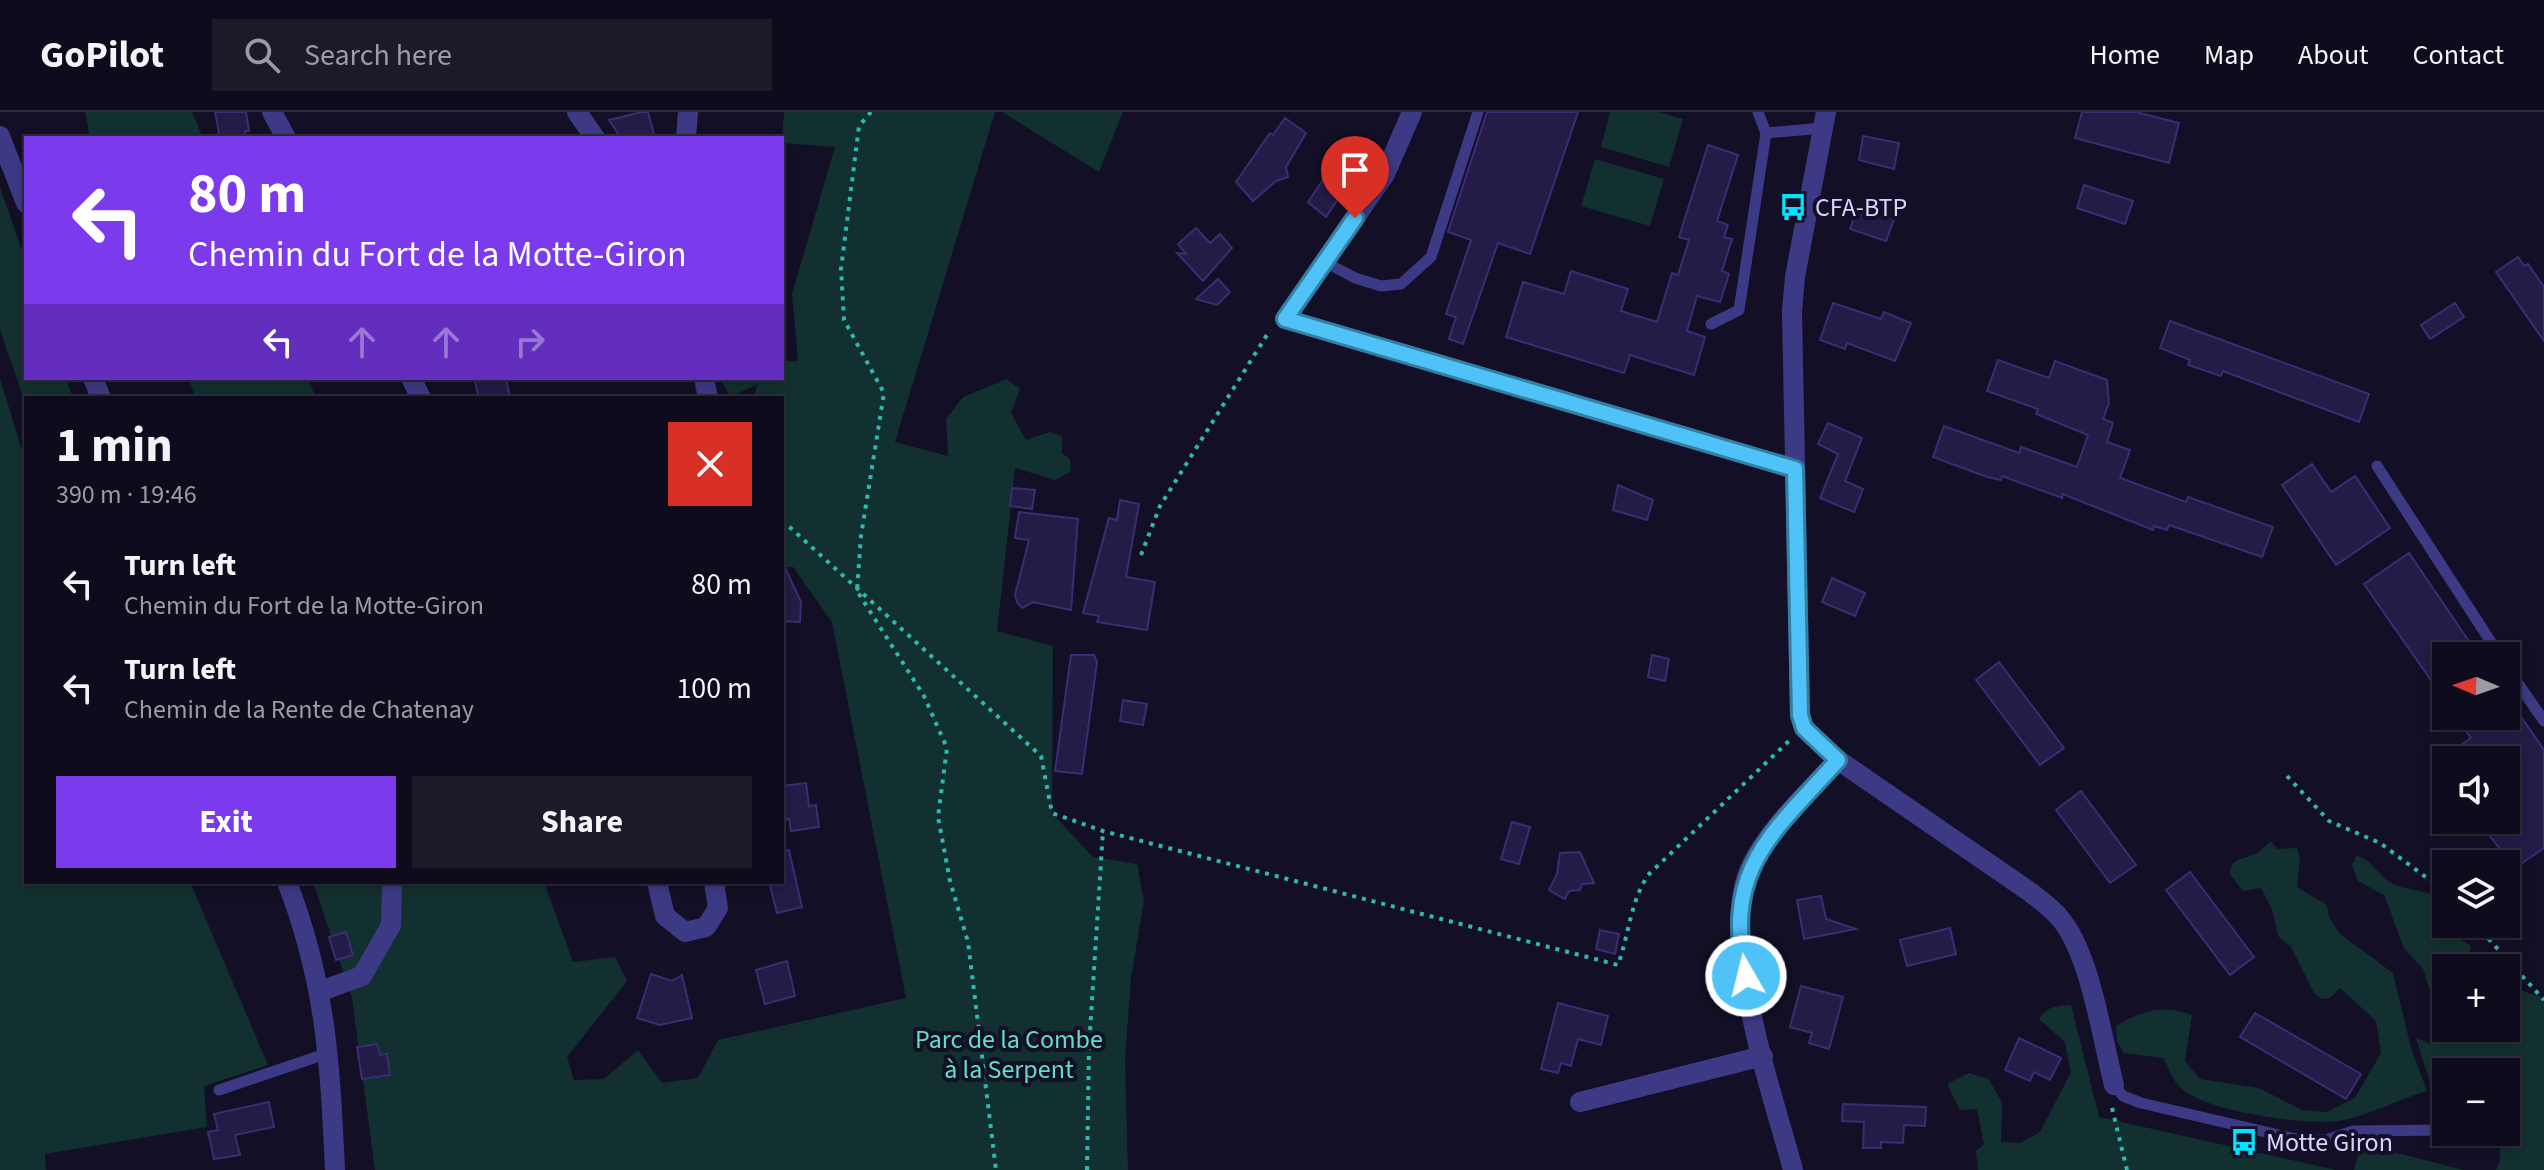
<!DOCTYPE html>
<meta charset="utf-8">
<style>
body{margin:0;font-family:"Source Sans 3",sans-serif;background:#1c1929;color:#f1f3f6;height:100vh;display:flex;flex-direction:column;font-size:30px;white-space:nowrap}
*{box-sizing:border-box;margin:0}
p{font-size:26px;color:#9b9ba3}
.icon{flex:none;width:44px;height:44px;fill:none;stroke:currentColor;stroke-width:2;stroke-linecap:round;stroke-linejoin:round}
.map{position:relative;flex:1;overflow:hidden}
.sheet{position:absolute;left:24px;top:284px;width:760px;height:488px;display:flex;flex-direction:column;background:#0e0b1c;border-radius:0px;box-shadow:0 4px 12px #0003,0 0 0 2px #2e2b3b}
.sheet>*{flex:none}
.top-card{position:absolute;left:24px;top:24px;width:760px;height:244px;border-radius:0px;box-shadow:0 4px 12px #0003,0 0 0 2px #2e2b3b;background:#7c3aed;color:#fff;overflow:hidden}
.needle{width:52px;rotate:272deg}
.buttons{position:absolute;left:2432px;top:530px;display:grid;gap:16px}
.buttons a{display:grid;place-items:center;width:88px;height:88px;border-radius:0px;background:#0e0b1c;box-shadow:0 4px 12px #0003,0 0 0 2px #2e2b3b;font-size:40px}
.pin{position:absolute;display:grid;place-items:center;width:68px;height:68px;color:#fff;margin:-82px -34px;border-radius:50% 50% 50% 0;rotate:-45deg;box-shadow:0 0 8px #0007}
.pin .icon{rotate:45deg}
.me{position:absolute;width:88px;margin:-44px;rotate:352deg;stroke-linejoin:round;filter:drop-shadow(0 0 6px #0008)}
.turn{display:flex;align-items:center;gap:28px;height:168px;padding:0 32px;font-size:36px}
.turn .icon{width:104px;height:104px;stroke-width:2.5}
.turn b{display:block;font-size:56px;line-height:68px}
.lanes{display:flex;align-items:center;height:76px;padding:0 32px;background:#0003;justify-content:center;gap:40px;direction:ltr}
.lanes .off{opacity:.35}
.round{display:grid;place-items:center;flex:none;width:84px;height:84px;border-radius:0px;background:#1c1929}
.head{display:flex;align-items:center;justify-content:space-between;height:136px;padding:0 32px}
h1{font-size:48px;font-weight:700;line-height:60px}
.cta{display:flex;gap:16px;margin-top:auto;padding:16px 32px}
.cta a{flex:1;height:92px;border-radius:0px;background:#7c3aed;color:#fff;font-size:32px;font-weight:700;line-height:92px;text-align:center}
.cta a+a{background:#1c1929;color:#f1f3f6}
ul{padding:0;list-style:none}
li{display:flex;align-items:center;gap:24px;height:104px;padding:0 32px}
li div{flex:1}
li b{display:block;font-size:30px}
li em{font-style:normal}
header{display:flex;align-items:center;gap:48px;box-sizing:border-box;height:112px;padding:0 40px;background:#0e0b1c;border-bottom:2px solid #2e2b3b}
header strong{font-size:38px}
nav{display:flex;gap:44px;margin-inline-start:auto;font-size:28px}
.search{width:560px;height:72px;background:#1c1929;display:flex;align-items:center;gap:20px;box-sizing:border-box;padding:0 28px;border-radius:0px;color:#9b9ba3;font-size:30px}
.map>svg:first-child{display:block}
.green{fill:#12302f}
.building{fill:#241b47;stroke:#3b2d73;stroke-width:2}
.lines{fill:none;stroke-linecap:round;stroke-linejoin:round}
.path{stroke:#2fb8b0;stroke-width:4;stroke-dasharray:4 6;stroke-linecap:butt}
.lane{stroke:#3d3a85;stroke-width:11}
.street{stroke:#3d3a85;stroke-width:20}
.route-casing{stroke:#337fa1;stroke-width:20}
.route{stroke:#4fc3f7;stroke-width:14}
.labels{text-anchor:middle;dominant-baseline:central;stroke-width:8;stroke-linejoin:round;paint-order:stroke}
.poi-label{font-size:26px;fill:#d9d4ff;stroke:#130f26;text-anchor:start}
.park-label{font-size:26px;fill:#5fe0c0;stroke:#130f26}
</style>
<header>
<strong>GoPilot</strong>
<div class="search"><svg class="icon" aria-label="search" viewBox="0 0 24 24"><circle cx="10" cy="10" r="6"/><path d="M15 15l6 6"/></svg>Search here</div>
<nav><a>Home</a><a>Map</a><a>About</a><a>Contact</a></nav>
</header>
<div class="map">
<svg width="2544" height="1058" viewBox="0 0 2544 1058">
<rect width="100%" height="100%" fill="#130f26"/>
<path class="green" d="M85 0H192L203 26H90Z
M784 0H995L895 330 948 344 946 307 963 285 1007 267 1020 277 1011 301 1026 328 1050 320 1062 324V341L1070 347 1071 359 1055 368 1015 356 997 519 1053 534 1052 701 1093 745 1137 752 1144 789 1131 866 1125 949 1128 1058H375L352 886 313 770H544L573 850 615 845 627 869 567 945 574 968 604 967 638 938 662 971 698 966 718 928 906 886 832 510 793 455 782 456V286H753L758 272 730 285 720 266H782V249H798L792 182 835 35 782 31Z
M1002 0H1123L1099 60Z
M1610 0H1658L1683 7 1669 55 1601 35Z
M1595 47 1664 67 1650 114 1581 94Z
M0 75 26 150V266H66L73 286H26V293L0 218Z
M0 266 26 352V770H190L268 953 204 974 207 1015 45 1042 46 1058H0Z
M188 266H309L315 286H196Z
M2271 730 2278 737 2297 736 2300 746 2297 775 2327 793 2329 806 2340 822 2393 861 2411 936 2427 979C2399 987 2373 1002 2344 1008 2311 1015 2200 1000 2178 973 2172 966 2168 954 2163 946L2123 941 2117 929 2116 914C2143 898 2163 892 2192 903L2185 949 2200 967 2259 976 2302 998 2327 1000 2355 986 2381 941 2376 909 2340 876 2330 886 2322 887 2314 881 2291 835 2278 824 2272 797 2261 776 2243 779 2230 762C2231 742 2248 749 2260 739 2264 736 2266 732 2271 730Z
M2356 744C2371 746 2378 764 2391 771 2408 780 2433 777 2445 791L2441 802 2446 812H2455L2456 817 2452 823 2471 834 2467 854H2475L2490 842 2499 845 2501 853 2497 856H2446V916H2506V874L2544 886V1058H2496L2500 1049 2499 1020H2506V960H2446V972L2430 971 2416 926 2431 932 2439 925V908L2423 857 2404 836 2384 783 2358 769 2352 753Z
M2071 893 2099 1005 2336 1058H1978L1976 1039 1984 1032 1977 997 1960 998 1947 972 1969 961 1989 967 2002 991 2001 1030 2021 1031 2040 1020 2071 960 2065 930 2039 907C2047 894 2057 894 2071 893Z
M2361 1032 2464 1058H2354Z"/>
<path class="building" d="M215 0H246L249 19H245L246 26H220Z
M642 0H648L655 26H621L609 8Z
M1487 0H1578L1530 142 1498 131 1463 232 1449 227 1456 205 1446 202 1471 128 1448 120Z
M2082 0H2136L2179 11 2169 51 2075 26Z
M1285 6 1306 21 1286 55 1288 65 1276 69 1253 89 1236 70 1270 21 1273 23Z
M1863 24 1899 31 1894 57 1859 48Z
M1708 33 1738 43 1717 109 1728 113 1724 125 1732 127 1722 159 1729 162 1720 190 1697 184 1687 219 1705 225 1694 263 1630 243 1624 261 1506 225 1523 170 1564 182 1571 159 1628 177 1621 199 1657 210 1672 161 1678 163 1689 128 1679 125Z
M1356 60 1326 105 1308 90 1325 65Z
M2084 73 2133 89 2125 112 2077 96Z
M1874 84 1899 94 1886 129 1850 117 1857 98 1868 102Z
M1196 116 1210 131 1220 122 1232 136 1203 169 1177 141 1186 142 1178 132Z
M2518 145 2524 154 2528 152 2544 175V229L2496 160Z
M1218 167 1230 180 1217 193 1196 187Z
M1833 191 1881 207 1884 200 1911 211 1895 249 1847 231 1845 237 1820 228Z
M2455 191 2464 205 2430 227 2421 213Z
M2170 209 2369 282 2359 310 2223 259 2221 264 2188 253 2190 248 2160 236Z
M1998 248 2049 266 2055 249 2107 268 2109 291 2103 307 2113 311 2107 330 2130 338 2120 366 2186 390 2188 385 2273 415 2262 445 2169 413 2167 418 2154 414 2153 418 2063 382 2062 386 2002 364 2001 368 1987 365 1933 345 1944 314 2019 341 2021 335 2077 355 2088 323 2036 302 2038 297 1987 279Z
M474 266H506L510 286H479Z
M1828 311 1862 326 1845 369 1863 377 1854 400 1820 386 1838 342 1818 332Z
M2312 352 2331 380 2355 364 2390 416 2336 453 2282 373Z
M1618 373 1653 388 1647 408 1613 398Z
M1012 376 1035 378 1032 397 1010 394Z
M1120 388 1139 392 1126 465 1155 470 1147 518 1097 510 1099 504 1083 501 1109 406 1117 408Z
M1019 400 1078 407 1071 498 1033 490 1022 496 1017 490 1015 483 1029 428 1015 426Z
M2409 441 2479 544H2446V590L2364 472Z
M782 449 801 490 800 510 782 509Z
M1832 466 1865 481 1855 504 1822 490Z
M1071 543H1094L1097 550 1082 662 1055 659Z
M1652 543 1669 547 1665 569 1648 565Z
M1999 550 2064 636 2040 653 1976 568Z
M2506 583 2544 638V736L2515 756 2477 708H2506V648H2440L2471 626 2455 604H2506Z
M1123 588 1147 592 1143 613 1120 609Z
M806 671 809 694 816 693 819 715 791 719 789 707 782 708V674Z
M2081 679 2136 753 2110 771 2056 698Z
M1512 710 1530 715 1519 752 1501 747Z
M789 738 802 795 777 801 769 770H782V739Z
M1580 740 1594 771 1582 772 1580 778 1569 779 1565 787 1549 778 1557 762 1560 741Z
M2190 760 2254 845 2230 863 2166 778Z
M1821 784 1826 807 1856 817 1804 827 1797 788Z
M1950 816 1956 842 1907 854 1900 828Z
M1600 818 1619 822 1615 842 1596 837Z
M346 820 353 843 336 848 329 825Z
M787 849 795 884 765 892 756 858Z
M651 862 672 869 682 863 692 906 660 913 637 906Z
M1801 874 1843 885 1829 937 1809 931 1812 921 1790 915Z
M1558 891 1608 904 1601 933 1578 927 1571 954 1561 951 1558 961 1541 957Z
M2255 901 2361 962 2346 987 2240 925Z
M2019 926 2061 946 2050 968 2034 960 2030 969 2005 958Z
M377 932 380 943 387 942 390 963 362 967 357 935Z
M269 990 274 1015 235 1023 240 1043 214 1047 208 1020 218 1018 214 1002Z
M1843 992 1926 995 1925 1014 1904 1013 1903 1031 1881 1030V1036H1863L1864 1010 1842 1009Z"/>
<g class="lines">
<path class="path" d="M871 0 859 14 841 157 844 208 884 281 861 424 857 479 924 584 947 636 938 705 950 769 968 830 996 1058
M782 408 1041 644 1052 701 1103 719 1618 853C1629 822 1630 791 1648 763L1790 628
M1141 443 1160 394 1270 218
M2287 664 2329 709 2380 731 2446 780
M2475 812 2544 888
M2112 996 2127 1058
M1087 1058 1089 935 1103 719"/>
<path class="lane" d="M1758 0 1766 21
M1325 150 1355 166 1381 174 1401 172 1431 145 1478 0
M1711 212 1739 198 1766 21 1823 16
M2377 354 2500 544
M2506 554 2544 609
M2114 973 2123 984 2141 991 2300 1028H2326L2353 1019 2444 1018
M219 978 328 941"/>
<path class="street" d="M272 0 286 26
M577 0 595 26
M1412 0 1385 62 1285 207 1795 357
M1826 0 1795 165 1792 199 1800 603 1804 616 1838 648 2030 780C2039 787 2050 795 2058 804 2090 838 2102 927 2114 973
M0 24 26 91
M686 26 688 0
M93 266 101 286
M411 266 421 286
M704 266 708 286
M287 770C326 871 330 951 335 1058
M657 770 665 804 685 820 706 815 718 796 714 770
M321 879 362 864 391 813 392 770
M1580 990 1763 944
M1793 1058C1773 982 1716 822 1752 752 1772 713 1809 680 1838 648"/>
</g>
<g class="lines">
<g class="route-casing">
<path id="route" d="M1355 106 1285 207 1795 357 1800 603 1804 616 1838 648C1773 721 1722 756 1746 864"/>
</g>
<use href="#route" class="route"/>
</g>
<defs>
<g id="bus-bare" transform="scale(2.16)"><path d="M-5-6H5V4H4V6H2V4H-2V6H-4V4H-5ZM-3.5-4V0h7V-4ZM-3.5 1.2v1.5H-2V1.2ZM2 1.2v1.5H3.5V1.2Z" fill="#00e5ff" stroke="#130f26" stroke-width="2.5" paint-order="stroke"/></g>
</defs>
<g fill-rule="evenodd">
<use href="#bus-bare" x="1793" y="95"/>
<use href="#bus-bare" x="2244" y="1030"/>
</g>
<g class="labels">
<g class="poi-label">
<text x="1815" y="95">CFA-BTP</text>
<text x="2266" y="1030">Motte Giron</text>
</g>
<g class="park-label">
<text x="1009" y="927">Parc de la Combe<tspan x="1009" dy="30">à la Serpent</tspan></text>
</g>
</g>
</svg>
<div class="buttons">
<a><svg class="needle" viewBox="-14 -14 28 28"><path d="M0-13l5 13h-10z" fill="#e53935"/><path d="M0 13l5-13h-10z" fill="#9b9ba3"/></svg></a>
<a><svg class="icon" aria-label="sound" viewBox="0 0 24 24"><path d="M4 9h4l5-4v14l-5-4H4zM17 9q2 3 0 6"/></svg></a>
<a><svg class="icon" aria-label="layers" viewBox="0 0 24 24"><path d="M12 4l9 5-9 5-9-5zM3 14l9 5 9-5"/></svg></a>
<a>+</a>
<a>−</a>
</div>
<div class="pin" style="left:1355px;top:106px;background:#d93025"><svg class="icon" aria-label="arrive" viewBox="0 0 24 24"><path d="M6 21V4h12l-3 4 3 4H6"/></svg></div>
<svg class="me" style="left:1746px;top:864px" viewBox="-20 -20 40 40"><circle r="17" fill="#4fc3f7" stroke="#fff" stroke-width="3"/><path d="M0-11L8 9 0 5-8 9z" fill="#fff"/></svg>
<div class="top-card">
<div class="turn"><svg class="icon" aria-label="left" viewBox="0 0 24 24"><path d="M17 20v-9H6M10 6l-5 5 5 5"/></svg><div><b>80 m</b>Chemin du Fort de la Motte-Giron</div></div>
<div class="lanes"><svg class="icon" aria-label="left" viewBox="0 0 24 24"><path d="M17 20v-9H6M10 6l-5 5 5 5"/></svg><svg class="icon off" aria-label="ahead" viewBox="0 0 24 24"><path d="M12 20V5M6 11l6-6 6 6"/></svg><svg class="icon off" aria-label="ahead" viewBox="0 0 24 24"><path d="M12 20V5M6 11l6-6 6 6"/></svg><svg class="icon off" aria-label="right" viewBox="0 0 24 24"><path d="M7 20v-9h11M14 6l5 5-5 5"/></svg></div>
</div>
<section class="sheet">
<div class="head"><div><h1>1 min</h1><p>390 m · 19:46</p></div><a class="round" style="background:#d93025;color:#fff"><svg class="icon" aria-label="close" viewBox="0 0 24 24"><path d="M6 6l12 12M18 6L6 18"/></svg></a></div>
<ul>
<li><svg class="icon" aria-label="left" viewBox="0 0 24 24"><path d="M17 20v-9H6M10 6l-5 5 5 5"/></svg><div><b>Turn left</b><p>Chemin du Fort de la Motte-Giron</p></div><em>80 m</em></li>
<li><svg class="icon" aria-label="left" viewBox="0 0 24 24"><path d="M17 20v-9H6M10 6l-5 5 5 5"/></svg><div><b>Turn left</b><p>Chemin de la Rente de Chatenay</p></div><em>100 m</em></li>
</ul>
<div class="cta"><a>Exit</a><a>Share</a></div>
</section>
</div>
